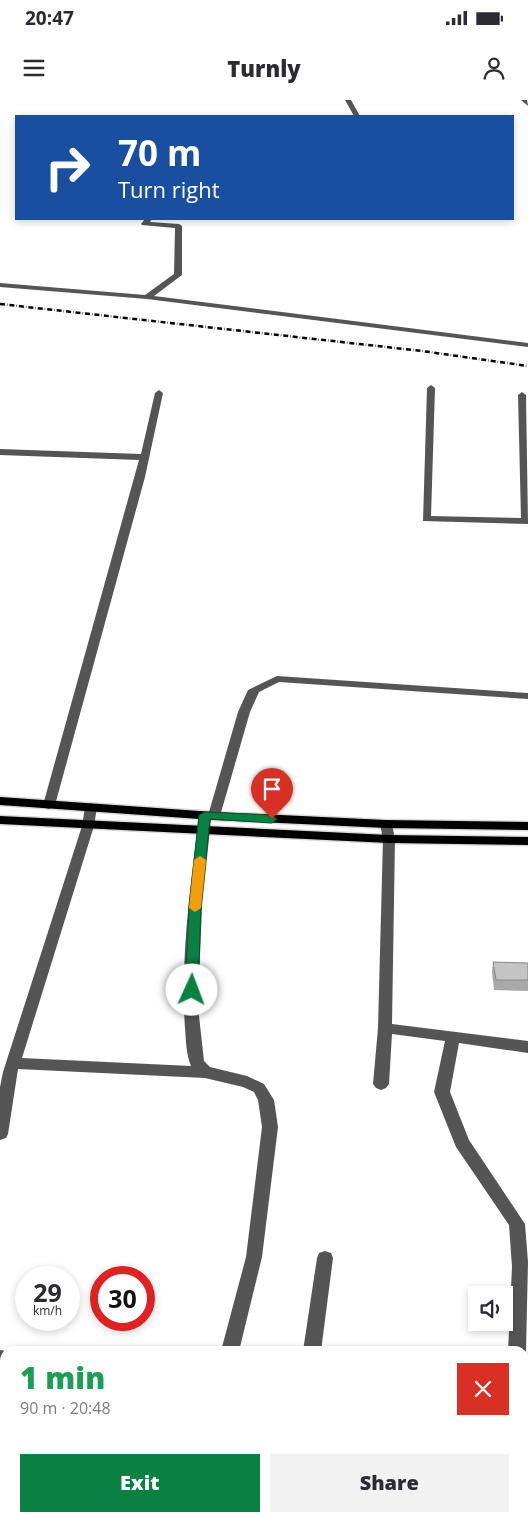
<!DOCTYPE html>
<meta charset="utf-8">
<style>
body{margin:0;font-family:"Open Sans",sans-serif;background:#f2f2f3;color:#2b2b33;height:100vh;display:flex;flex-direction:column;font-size:19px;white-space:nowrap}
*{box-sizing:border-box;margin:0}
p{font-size:16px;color:#7c7c81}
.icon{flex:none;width:28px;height:28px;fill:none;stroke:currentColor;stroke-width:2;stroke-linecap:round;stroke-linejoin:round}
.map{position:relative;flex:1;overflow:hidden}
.sheet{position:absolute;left:0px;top:1246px;width:529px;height:176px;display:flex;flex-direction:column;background:#fff;border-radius:15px 15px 0 0;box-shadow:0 2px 8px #0003}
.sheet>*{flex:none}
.banner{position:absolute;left:15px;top:15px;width:499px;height:105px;border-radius:0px;box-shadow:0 2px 8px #0003;background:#1a4fa0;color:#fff;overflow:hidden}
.fabs{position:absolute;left:468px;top:1186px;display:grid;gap:10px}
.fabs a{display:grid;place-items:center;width:45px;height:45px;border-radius:0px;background:#fff;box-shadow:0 2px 8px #0003;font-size:25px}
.speed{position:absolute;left:15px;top:1166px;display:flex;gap:10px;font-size:25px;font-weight:700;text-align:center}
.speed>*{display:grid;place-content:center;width:65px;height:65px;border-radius:50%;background:#fff;box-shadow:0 2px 8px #0003;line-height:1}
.speed small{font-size:12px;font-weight:400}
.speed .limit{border:8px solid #d22;background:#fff;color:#111}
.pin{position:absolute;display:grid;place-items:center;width:42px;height:42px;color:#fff;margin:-51px -21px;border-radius:50% 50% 50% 0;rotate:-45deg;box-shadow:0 0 5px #0007}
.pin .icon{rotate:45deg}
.me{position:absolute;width:55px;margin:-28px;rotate:2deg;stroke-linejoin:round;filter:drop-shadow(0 0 4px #0008)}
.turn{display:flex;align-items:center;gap:18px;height:105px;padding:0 20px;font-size:22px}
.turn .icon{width:65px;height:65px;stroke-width:2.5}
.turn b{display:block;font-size:35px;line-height:42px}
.round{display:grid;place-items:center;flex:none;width:52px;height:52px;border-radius:0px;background:#f2f2f3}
.overview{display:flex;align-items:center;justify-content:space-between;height:85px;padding:0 20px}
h1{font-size:30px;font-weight:800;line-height:38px;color:#1e9e55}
.primary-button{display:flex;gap:10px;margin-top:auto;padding:10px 20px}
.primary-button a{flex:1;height:58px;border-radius:0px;background:#0b8043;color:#fff;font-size:20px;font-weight:800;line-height:58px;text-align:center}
.primary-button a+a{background:#f2f2f3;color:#2b2b33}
.status{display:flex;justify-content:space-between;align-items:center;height:35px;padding:0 25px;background:#fff;direction:ltr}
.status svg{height:14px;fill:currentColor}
header{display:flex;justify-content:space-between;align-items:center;height:65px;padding:0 20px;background:#fff;font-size:22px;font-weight:800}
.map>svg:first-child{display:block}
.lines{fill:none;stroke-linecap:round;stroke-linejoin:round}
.major-casing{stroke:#dbdbdb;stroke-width:3}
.minor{fill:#555;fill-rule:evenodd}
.major{fill:#000;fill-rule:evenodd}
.rail{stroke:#000;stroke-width:2.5;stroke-dasharray:5 2 0.5 2;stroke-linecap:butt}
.wall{fill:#a9a9a9}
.building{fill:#c4c4c4;stroke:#898989}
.route{fill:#0b8043;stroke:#07532c}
.slow{fill:#f59e0b}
</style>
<div class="status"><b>20:47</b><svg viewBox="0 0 49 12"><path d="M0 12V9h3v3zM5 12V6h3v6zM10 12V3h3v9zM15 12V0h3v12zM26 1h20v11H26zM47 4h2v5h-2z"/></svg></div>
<header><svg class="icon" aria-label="menu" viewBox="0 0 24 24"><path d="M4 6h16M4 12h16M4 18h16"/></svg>Turnly<svg class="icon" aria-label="person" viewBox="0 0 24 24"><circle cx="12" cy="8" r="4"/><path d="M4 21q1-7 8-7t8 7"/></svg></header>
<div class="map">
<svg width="528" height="1422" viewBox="0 0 528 1422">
<rect width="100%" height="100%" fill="#fff"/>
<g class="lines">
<g class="major-casing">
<path id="major" d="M0 697 214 712 386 720 528 722V730L386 728 214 720 0 705Z
M0 716 389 735 528 737V745L389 743 0 724Z"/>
</g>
<path class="minor" d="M345 0H351L360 16H354Z
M521 0H527L528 6Z
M145 119H152L150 122 179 124 182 126V175L154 196 528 243V247L147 199 0 187V183L145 195 174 174 175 128 142 125 141 124Z
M431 285 435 288 431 416 521 418 518 295 522 292 526 295 528 424 423 421 427 288Z
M159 290 163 293 145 377 55 705 49 709 45 708 43 705 139 360 0 355V349L141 354 155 293Z
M277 576 528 593V599L279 582 259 592 250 612 220 716 218 719H211L202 806 198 907 204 961 210 967 247 976 264 984 274 1000 278 1027 262 1157 239 1251H221L246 1157 262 1027 258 1000 254 992 243 987 205 978 18 969 8 1034 6 1038 0 1040V987L3 972 82 726 85 707 91 703 97 707 94 726 22 958 191 966C186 954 186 940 185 928 180 857 191 785 199 715L201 712H209L238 612 248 590Z
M386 720 392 724 395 739 392 924 528 941V953L459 943 450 992 469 1040 525 1124 528 1162 526 1251 524 1255V1251H508L512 1167 509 1125 456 1047 434 992 445 941 392 934 389 984 386 988 381 990 376 988 373 984 378 928 383 739 380 724Z
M325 1151 331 1153 333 1158 321 1251H303L317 1158 319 1153Z
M0 1250 6 1251 5 1267 0 1266Z
M524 1402 528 1403V1421L517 1418H524Z
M81 1418H101L100 1422H80Z
M235 1418H255L254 1422H234Z
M472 1418H492L491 1422H471Z"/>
<use href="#major" class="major"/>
<path class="rail" d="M0 204 422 251 528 266"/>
</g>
<path class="wall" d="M493 862 528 863V891L494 890 492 872Z"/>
<path class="building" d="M493 862 528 863V880H496Z"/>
<path class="route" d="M205 712 272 715 277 719 272 723 210 719 201 806 198 890 196 893H187L185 890 189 806 199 715Z"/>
<path class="slow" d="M200 756 206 760 201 808 195 812 189 808 194 760Z"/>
</svg>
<div class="fabs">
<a><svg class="icon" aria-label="sound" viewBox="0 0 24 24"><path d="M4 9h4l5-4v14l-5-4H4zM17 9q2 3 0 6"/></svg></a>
</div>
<div class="speed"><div>29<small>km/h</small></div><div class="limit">30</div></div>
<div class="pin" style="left:272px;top:719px;background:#d93025"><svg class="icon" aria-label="arrive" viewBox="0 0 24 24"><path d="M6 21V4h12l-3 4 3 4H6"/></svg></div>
<svg class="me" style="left:192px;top:890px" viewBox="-20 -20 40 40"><circle r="19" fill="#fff"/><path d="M0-13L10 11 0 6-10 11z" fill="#0b8043"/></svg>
<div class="banner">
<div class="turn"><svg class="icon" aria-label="right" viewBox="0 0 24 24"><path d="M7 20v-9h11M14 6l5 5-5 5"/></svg><div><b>70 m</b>Turn right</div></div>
</div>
<section class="sheet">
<div class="overview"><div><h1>1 min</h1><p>90 m · 20:48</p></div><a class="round" style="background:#d93025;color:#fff"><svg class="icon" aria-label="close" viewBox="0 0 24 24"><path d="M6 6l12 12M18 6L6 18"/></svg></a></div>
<div class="primary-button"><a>Exit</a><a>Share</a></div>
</section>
</div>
